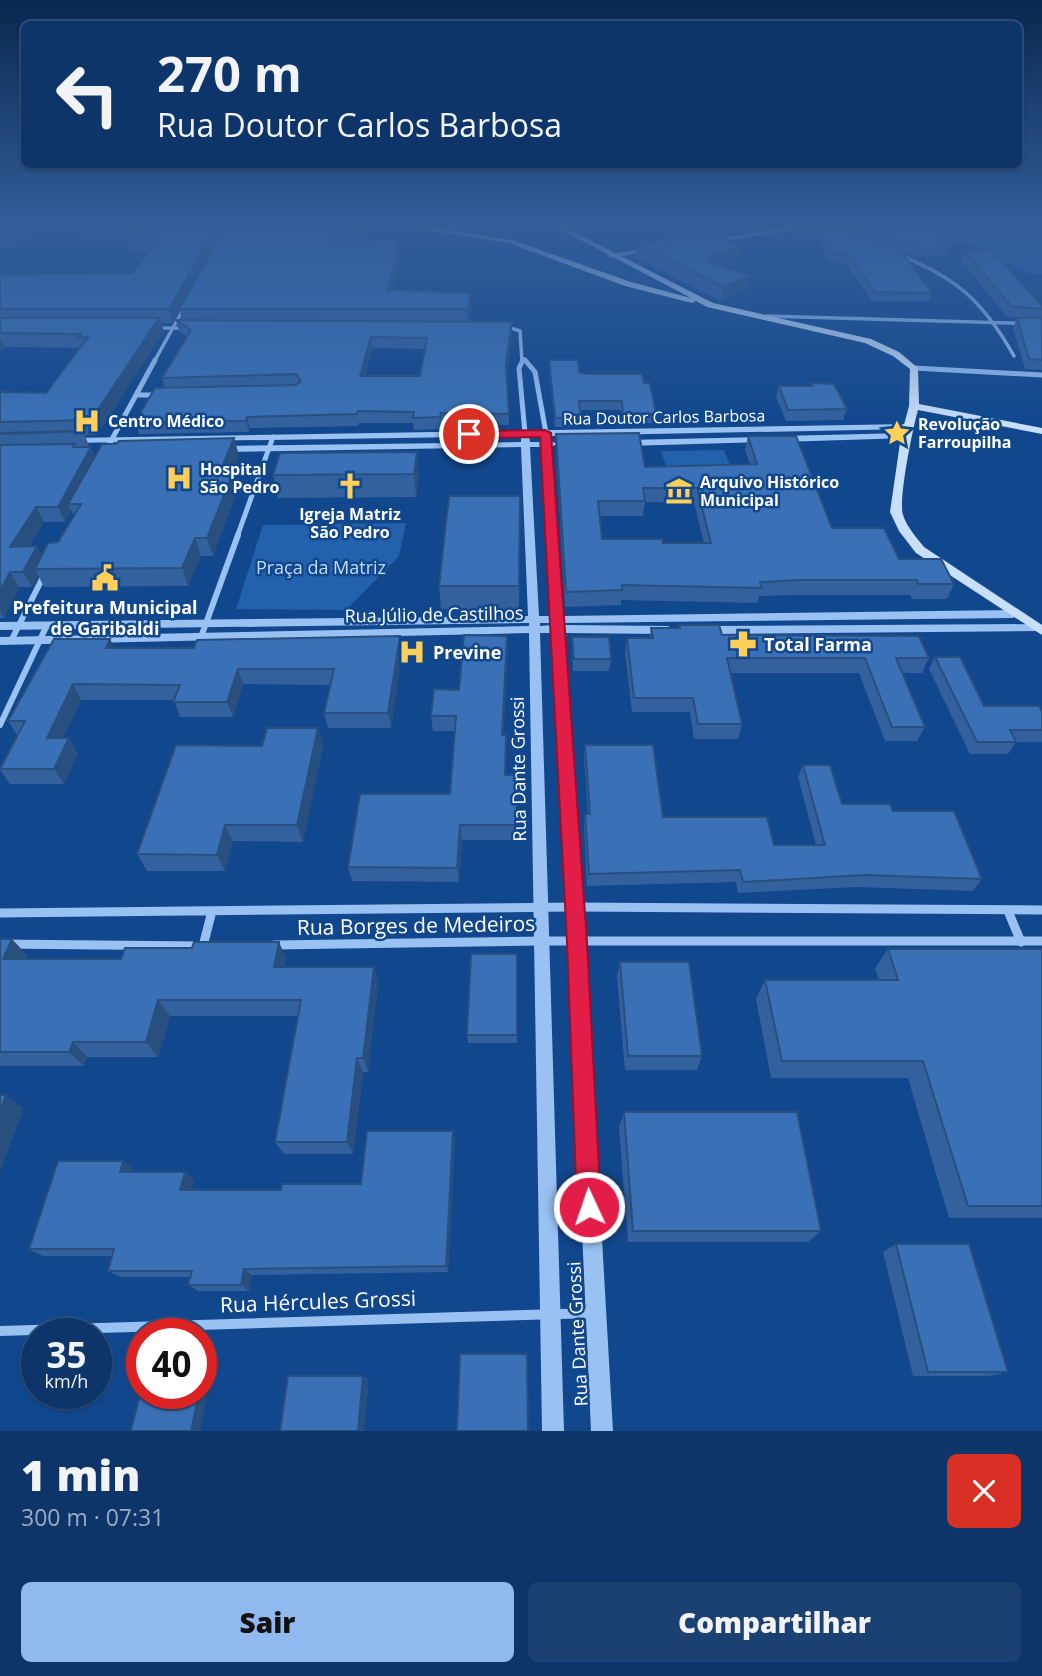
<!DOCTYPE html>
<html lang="pt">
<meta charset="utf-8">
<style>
body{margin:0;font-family:"Open Sans",sans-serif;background:#1b4072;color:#f1f3f6;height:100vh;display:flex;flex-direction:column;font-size:26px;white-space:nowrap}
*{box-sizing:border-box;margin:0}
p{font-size:23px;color:#9aabc1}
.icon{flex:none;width:38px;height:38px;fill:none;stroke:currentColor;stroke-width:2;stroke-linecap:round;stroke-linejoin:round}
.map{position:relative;height:1431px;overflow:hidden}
.sheet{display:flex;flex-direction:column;background:#0d356a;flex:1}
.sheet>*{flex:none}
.top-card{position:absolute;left:21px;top:21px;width:1001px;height:147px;border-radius:10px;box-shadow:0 2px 5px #0004,0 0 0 2px #2d507e;background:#0d356a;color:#f1f3f6;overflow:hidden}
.speed{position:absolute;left:21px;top:1318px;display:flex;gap:14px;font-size:35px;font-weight:700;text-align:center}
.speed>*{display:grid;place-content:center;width:91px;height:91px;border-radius:50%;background:#0d356a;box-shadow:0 2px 5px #0004,0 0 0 2px #2d507e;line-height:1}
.speed small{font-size:18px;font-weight:400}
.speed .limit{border:10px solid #d22;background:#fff;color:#111}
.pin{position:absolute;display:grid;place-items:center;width:60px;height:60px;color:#fff;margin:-30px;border:4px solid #fff;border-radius:50%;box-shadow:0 2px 7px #0007}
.me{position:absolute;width:77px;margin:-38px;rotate:357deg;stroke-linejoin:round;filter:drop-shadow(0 0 5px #0008)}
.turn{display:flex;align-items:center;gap:24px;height:147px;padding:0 21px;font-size:32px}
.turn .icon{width:91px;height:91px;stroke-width:2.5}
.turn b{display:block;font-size:49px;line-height:60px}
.round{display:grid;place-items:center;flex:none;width:74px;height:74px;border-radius:10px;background:#1b4072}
.overview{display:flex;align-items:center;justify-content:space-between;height:119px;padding:0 21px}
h1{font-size:42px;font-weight:800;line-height:52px}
.button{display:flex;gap:14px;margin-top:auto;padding:14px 21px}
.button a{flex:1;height:80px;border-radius:10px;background:#90b9f0;color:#111;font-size:28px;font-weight:800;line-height:80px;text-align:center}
.button a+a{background:#1b4072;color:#f1f3f6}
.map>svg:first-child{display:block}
.green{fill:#2361ac}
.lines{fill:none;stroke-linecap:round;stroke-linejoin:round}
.minor-far4{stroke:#99c1f2;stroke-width:3.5}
.minor-far3{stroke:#99c1f2;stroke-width:5}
.minor-far2{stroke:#99c1f2;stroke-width:6}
.minor-far1{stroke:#99c1f2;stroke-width:9}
.minor{stroke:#99c1f2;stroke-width:10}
.tertiary{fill:#99c1f2;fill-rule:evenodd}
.secondary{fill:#c8dffc;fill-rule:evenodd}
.wall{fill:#32619d;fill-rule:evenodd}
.shaded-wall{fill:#294f7f}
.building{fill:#3a71b6;stroke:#294f7f;stroke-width:2;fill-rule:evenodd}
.route{fill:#e11d48;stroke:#92132f;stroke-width:2}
.labels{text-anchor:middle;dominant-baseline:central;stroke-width:5;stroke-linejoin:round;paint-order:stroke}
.far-street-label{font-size:16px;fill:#fff;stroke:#11478d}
.far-poi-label{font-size:16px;font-weight:bold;fill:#fff;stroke:#11478d;text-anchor:start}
.park-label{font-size:18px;fill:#c0dcfd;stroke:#11478d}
.poi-label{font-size:18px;font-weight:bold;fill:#fff;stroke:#11478d;text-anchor:start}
.street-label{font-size:18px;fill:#fff;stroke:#11478d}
.near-street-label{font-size:21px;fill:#fff;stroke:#11478d}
</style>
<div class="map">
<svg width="1042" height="1431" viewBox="0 0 1042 1431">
<rect width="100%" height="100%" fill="#11478d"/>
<path class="green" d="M845 228 1042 229V274L1026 273 973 245H890Z
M724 450 734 476 670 478 661 451Z
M406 523 399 556 346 610 236 609 263 525Z"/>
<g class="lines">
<path class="minor-far4" d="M720 240 806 226
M897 254C956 277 983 301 1014 356
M610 256 642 251
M766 316 1042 324
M505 326 520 331 522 362
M155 328H185
M524 359 527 362
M154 362 185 306"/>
<path class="minor-far3" d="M523 360 519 368 525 433
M525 360 535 372 546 433
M914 368 1042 375
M136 395H160
M105 452 155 360
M237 537 273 437"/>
<path class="minor-far2" d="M201 637 238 535
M11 641 45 573
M0 725 47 625"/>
<path class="minor-far1" d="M1008 911 1021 942
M0 913 573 907 1042 910
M0 944 202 946
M274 945 543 941H1042
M203 946 212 911"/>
<path class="minor" d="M0 1331 594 1313"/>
<path class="tertiary" d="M908 424 912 427 911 429 550 436 551 441 557 444 551 447 563 616 1013 610 1018 614 1013 618 563 623V625L668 626 674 630 668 634 564 633 585 942 613 1431H591L569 942 553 633H540L564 1431H542L529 633 0 645V637L529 626V623L0 630V622L528 616 521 447 221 452 217 449 221 446 521 442V436L69 443V439L72 438ZM529 436H542V442H530ZM530 447H542L552 616H539ZM540 623H552V625L540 626Z
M906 433 910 436 909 438 781 442 777 439 781 436Z
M762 437 765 438V442L627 446 623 443 627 440Z
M1037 624 1041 625V631L704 634 698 630 704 626Z"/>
<path class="secondary" d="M402 226H420L512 240 631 282 691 298 554 226H562L713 303 871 339 899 352 918 368 919 404 1042 428V434L918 410C913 427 898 500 903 515 907 527 916 537 924 547L1042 625V635L916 553 899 531 890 512 901 436 909 406 910 369 893 356 865 343 707 307 696 301 692 303 625 286 509 243Z"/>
</g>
<path class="wall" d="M0 226H39L16 247H1L0 248Z
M227 226H376L351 240 398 248 402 260 393 290 471 293V306L468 321 512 322V332L507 374 509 425H442L441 429 414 430 413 423H359L358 426 250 428 249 432 139 434 135 422 165 388 162 378 187 336 179 331 176 320 182 321 180 311 173 323H161L164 331 97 435H85L89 446 77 447 95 457 116 444 234 438 239 456 232 472H233L238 489 213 556H201L188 586 44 587 38 575 32 587H19L4 618H0V392L46 393 80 348 4 347 0 352V275L132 273 150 250H130L127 241H82L77 229ZM372 348 425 349 420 376H365ZM71 510 74 516 58 542 42 556 37 546H29L44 522H65Z
M794 226H831L878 243 834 226H925L949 248 946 256 916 257 901 251 932 293 929 301H872L846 263 830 262 817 235 802 238 792 233Z
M636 244 739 260 720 266 750 276 748 289 721 301 635 258Z
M964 250 1042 306V370L1025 369 1013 328 1017 318H1026L1006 316 961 260Z
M549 360 579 372 644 383 656 414 655 423H623L621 410H580V427H555L549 369Z
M811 383 847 409 843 420 786 421 776 397 779 386H810Z
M556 434 645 467 750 464 745 450 748 436 832 528 954 584 947 599H912L910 595H794L759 596 758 603 621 600V605L565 607 556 449ZM645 502 694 503 704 543H663L602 539 599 516H643Z
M273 475H419L416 497 278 498Z
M520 496 519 610 441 609 439 586Z
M679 625 722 635 929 658 922 673H902L925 727 917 741H885L859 673H730L742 724 738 739H694L690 712H632L625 653 627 638H650L651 628H679Z
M400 636 402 651 391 728H328L324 713 330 685 243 684 233 717H180L174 700H81L63 738 78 753 64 784H10L0 770 17 735 8 721 114 648H194Z
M507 636 503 735H506V775H517L516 840H462L459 882 352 881 348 867 450 794 455 731H433L431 716 459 690Z
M572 637 611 659 609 671H573L572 649Z
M935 657 984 706 1042 711V742H1016L1008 754H970L929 669Z
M318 728 323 746 303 842 233 841 225 871H147L137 854 262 746Z
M585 745 663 817 774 845H816L798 777 803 765 842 804 893 811 982 879 973 891 857 887 738 893 736 882 587 886 584 827 585 814H588L584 758Z
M0 939 27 955 25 959 286 958 284 967H374L378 983 368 1072H363L353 1154H284L275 1142 298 1016H170L158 1057H87L84 1066H0Z
M888 949H1042V1218H949L908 1078H771L756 999 765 980H879L875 968Z
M517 954V1043H468L467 1035Z
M620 962 702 1056 697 1070H625L617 977Z
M624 1112 821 1231 808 1242H628L619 1128Z
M453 1131 455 1140 448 1272 252 1275 249 1291H198L188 1285 190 1277H120L108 1271 112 1256H43L29 1249 123 1161 134 1170 133 1172H185L194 1180 191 1190H281L361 1184Z
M896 1244 1008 1372 990 1376H913L883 1252Z"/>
<path class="shaded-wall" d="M26 226H39L16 247 12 239Z
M217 226H227L179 309 180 311 173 323 169 309Z
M353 226H376L330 253 328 240Z
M752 226H765L751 229Z
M819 228 817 235 802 238 804 230Z
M398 241 399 253 400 248 402 260 389 303 387 290 395 248Z
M741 247 739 260 699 273 701 259Z
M750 276 748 289 721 301 724 287Z
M471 293V306L468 323 467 309Z
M159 318 164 331 97 435 91 420Z
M512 322V332L507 376 506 365Z
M0 337 4 347 0 352Z
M371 337 372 348 362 387 360 376Z
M247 417 250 428 249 432 246 421Z
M234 438 239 456 225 489 220 472Z
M91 447 97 462 68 504 71 510 65 522 58 507Z
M417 452 419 475 416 497 414 474Z
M233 472 238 489 213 556 207 538Z
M36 507 44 522 18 562 10 547Z
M195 538 201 556 188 586 182 568Z
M37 546 45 561 35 569 38 575 32 587 23 572Z
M10 572 19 587 4 618 0 611V591Z
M400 636 402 651 391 728 388 713Z
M507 636 508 650 503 749 502 735Z
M110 639 118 654 106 648Z
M238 669 243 684 233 717 227 702Z
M73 684 81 700 56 753 47 738Z
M318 728 323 746 303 842 297 825Z
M69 738 78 753 64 784 54 769Z
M225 825 233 841 225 871 217 855Z
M460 825 462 840 459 882 457 868Z
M12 939 27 955 19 975 3 959Z
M279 942 286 958 281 983 274 967Z
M374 967 378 983 368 1072 363 1058Z
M158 1000 170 1016 158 1057 146 1042Z
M73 1042 87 1057 84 1066 69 1052Z
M357 1058 363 1072 353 1154 347 1142Z
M6 1095 24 1108 0 1172V1111Z
M453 1131 455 1140 448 1272 446 1266Z
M123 1161 134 1170 131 1180 120 1172Z
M185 1172 194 1180 190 1198 180 1190Z
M244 1269 252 1275 249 1291 241 1285Z
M363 1376 369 1380 364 1431H358Z
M201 1384 209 1386 200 1431H191L199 1393H201Z"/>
<path class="building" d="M0 226H26L12 239H0Z
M80 226H217L169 309H0V275L132 273 160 237H126L133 229H77Z
M227 226H353L328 240 398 241 395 248H400L387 290 471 293 467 309H179Z
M796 226H831L901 251 932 293 875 292 848 255 832 254 819 228 804 230Z
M856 226H925L949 248 918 249Z
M716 234 741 247 701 259 750 276 724 287 636 244Z
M964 250H991L1042 306V309L1011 306Z
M0 318H159L91 420 0 422V392L46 393 88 337H78L81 334 0 333Z
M1017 318H1042V360L1029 359Z
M176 320 512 322 506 365 509 414 441 413 440 417 413 418 414 412 358 411 357 414 247 417 246 421 135 422 155 388 296 385 301 381 296 374 162 378 191 330ZM371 337 427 338 420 376H360Z
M549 360H578L579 372 588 374H642L644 383H650L656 414 623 413 622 401H579L581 417 555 418Z
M811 383 834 384 847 409 788 410 779 386H812Z
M83 431 0 434V433Z
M639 433 645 467 757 464 748 436H796L832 528H884L899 559H941L954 584H918L917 580H799L760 582 762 588 622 585V590L566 592 556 434ZM643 488H697L711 543H663L662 539H602L598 501H645Z
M234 438 220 472H233L207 538H195L182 568 35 569 48 543 58 542 81 504H68L102 444H116L119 441Z
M75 444 73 447H91L58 507H36L10 547 37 546 23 572H10L0 591V445Z
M417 452 414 474 273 475 280 453Z
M449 496H520L519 586H439Z
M679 625H719L722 635 919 636 929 658H896L925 727H892L865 658H727L742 724H698L693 698H634L627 638H653L651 628H680Z
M464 635 507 636 502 735H506L505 775H517L516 825H460L457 868 348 867 360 794H450L456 716H431L434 689 459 690Z
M400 636 388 713H324L334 669H238L227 702H173L180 685 73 684 47 738H69L54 769H0L25 721H8L54 639H110L106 648H194L197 640Z
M572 637H609L611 659H574Z
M935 657H960L984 706H1039L1042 711V730H1010L1016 742H977Z
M267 728H318L297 825H225L217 855 137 854 176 745 262 746Z
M585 745H653L663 817H767L774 845H825L803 765H830L842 804H890L893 811H954L982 879 864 875 743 882 740 870 589 874 585 814H590Z
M0 939H12L3 959H121L125 948H192L194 942H279L274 967H374L363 1058H357L347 1142H275L301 1000H158L146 1042H73L69 1052H0Z
M888 949H1042V1206H968L923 1061H782L765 980H898Z
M471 954H517V1035H467Z
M620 962H689L702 1056H628Z
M0 1095H6L0 1111Z
M624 1112H797L821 1231H633Z
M367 1131H453L446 1266 244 1269 241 1285H188L192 1271H108L114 1249H29L58 1161H123L120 1172H185L180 1190H281L282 1184H361Z
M896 1244H969L1008 1372H928Z
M460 1354H527L528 1431H457Z
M288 1376H363L358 1431H280Z
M142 1386V1393H199L191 1431H131Z"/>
<linearGradient id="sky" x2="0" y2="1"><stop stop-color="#09274e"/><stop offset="0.53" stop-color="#325e9a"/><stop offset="1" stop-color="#325e9a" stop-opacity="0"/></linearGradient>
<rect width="1042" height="426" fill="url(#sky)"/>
<path class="route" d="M545 430 551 433 587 942 601 1207 598 1216 589 1219 581 1216 577 1207 567 942 540 437 469 438 464 434 469 431Z"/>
<defs>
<g id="hospital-bare" transform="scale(2.1)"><path d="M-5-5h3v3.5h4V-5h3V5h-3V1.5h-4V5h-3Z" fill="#ffcf5a" stroke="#11478d" stroke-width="2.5" paint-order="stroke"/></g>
<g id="sight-bare" transform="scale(2.1)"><path d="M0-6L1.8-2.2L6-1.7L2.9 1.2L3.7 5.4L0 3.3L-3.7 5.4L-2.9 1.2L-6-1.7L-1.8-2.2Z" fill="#ffcf5a" stroke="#11478d" stroke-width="2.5" paint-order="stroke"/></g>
<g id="church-bare" transform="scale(2.1)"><path d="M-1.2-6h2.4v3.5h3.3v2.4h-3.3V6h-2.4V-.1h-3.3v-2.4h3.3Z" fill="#ffcf5a" stroke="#11478d" stroke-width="2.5" paint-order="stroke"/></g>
<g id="museum-bare" transform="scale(2.1)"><path d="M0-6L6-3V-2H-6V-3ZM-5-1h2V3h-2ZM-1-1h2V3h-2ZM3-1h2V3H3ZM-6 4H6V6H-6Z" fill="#ffcf5a" stroke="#11478d" stroke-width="2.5" paint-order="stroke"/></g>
<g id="civic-bare" transform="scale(2.1)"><path d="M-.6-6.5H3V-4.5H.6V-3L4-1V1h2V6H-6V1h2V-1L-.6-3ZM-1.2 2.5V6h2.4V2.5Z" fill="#ffcf5a" stroke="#11478d" stroke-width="2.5" paint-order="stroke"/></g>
<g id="pharmacy-bare" transform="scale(2.1)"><path d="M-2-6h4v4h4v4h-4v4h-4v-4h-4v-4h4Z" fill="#ffcf5a" stroke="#11478d" stroke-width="2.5" paint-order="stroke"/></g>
</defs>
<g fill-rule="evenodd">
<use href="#hospital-bare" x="87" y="421"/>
<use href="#sight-bare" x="897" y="433"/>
<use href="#hospital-bare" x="179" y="478"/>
<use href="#church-bare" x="350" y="486"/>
<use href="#museum-bare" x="679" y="491"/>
<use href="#civic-bare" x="105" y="578"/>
<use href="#pharmacy-bare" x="743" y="644"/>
<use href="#hospital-bare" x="412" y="652"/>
</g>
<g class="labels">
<g class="far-street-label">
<text transform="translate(664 417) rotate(-1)">Rua Doutor Carlos Barbosa</text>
</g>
<g class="far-poi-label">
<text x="108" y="421">Centro Médico</text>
<text x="918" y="424">Revolução<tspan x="918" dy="18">Farroupilha</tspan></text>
<text x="200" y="469">Hospital<tspan x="200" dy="18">São Pedro</tspan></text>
<text x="700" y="482">Arquivo Histórico<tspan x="700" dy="18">Municipal</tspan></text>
<text x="350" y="514" text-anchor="middle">Igreja Matriz<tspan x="350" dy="18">São Pedro</tspan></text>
</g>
<g class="park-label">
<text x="321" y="567">Praça da Matriz</text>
</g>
<g class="poi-label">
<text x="105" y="607" text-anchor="middle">Prefeitura Municipal<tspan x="105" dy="21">de Garibaldi</tspan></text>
<text x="764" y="644">Total Farma</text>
<text x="433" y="652">Previne</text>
</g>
<g class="street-label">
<text transform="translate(434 614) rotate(-1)">Rua Júlio de Castilhos</text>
<text transform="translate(518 769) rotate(-91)">Rua Dante Grossi</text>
<text transform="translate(577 1334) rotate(-93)">Rua Dante Grossi</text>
</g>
<g class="near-street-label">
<text transform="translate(416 925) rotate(-1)">Rua Borges de Medeiros</text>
<text transform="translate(318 1301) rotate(-2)">Rua Hércules Grossi</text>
</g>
</g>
</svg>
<div class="speed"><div>35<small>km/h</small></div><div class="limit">40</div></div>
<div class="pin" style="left:469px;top:434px;background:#d93025"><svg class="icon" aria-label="arrive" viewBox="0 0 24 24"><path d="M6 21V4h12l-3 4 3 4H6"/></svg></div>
<svg class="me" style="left:589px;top:1207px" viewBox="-20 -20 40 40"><circle r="17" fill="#e11d48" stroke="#fff" stroke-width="3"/><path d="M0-11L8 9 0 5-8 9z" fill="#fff"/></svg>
<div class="top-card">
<div class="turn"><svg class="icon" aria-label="left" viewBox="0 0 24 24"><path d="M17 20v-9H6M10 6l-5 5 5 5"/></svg><div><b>270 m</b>Rua Doutor Carlos Barbosa</div></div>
</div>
</div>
<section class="sheet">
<div class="overview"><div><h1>1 min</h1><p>300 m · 07:31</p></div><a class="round" style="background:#d93025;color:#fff"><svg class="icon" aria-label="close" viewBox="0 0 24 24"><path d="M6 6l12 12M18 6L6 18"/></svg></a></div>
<div class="button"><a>Sair</a><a>Compartilhar</a></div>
</section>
